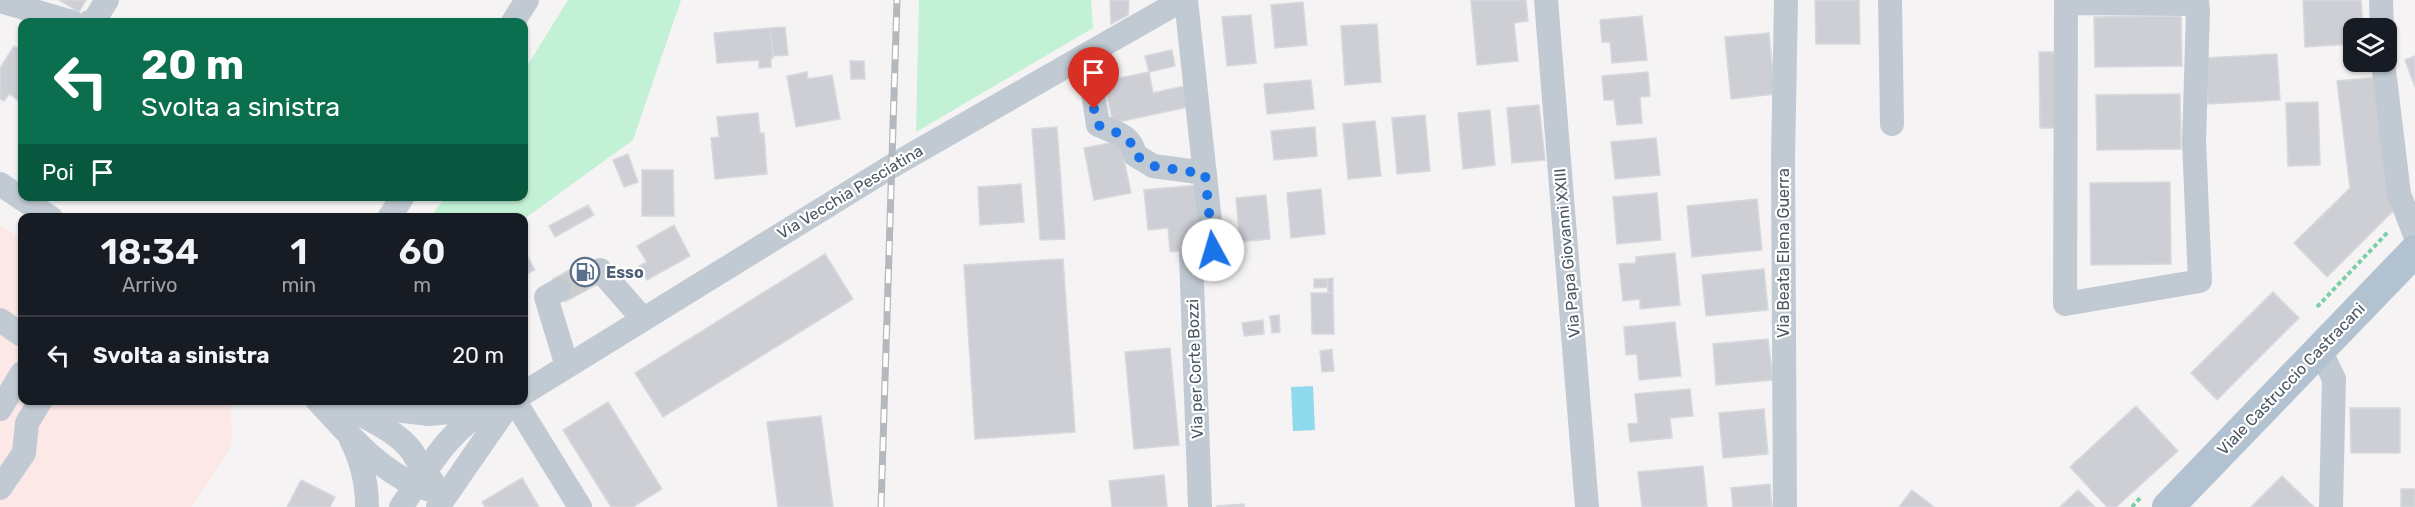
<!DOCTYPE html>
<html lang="it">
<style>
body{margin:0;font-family:Rubik,sans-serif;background:#20242c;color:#f1f3f6;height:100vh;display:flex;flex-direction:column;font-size:22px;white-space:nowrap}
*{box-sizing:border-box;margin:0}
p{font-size:20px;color:#9ea1a6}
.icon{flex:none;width:33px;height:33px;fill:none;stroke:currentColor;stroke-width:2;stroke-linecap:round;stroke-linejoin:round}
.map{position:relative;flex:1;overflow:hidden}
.side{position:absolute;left:18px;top:213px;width:510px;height:192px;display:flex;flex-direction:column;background:#171b24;border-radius:12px;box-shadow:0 2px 4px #0004}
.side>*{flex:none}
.banner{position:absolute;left:18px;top:18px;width:510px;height:183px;border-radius:12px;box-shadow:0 2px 4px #0004;background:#0b6e4f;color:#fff;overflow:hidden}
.fabs{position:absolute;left:2343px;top:18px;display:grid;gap:12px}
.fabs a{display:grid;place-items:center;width:54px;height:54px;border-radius:12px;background:#171b24;box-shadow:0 2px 4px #0004;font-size:30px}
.pin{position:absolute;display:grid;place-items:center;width:51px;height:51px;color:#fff;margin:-62px -26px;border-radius:50% 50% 50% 0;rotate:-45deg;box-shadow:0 0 6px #0007}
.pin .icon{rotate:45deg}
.me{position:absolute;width:66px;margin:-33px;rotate:354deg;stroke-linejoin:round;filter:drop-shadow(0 0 4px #0008)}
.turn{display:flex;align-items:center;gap:21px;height:126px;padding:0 24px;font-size:27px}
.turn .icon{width:78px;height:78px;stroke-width:2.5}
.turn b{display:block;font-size:42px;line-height:51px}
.then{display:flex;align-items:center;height:57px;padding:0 24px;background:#0003;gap:12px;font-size:22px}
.eta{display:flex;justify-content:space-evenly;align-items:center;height:102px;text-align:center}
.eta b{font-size:36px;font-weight:600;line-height:42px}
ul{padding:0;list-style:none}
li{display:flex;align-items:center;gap:18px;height:78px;padding:0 24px;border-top:2px solid #363941}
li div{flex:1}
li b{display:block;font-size:22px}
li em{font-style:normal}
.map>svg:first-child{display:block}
.medical{fill:#fce8e6}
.green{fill:#c3f1d5}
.water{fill:#90daee}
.building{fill:#cdcfd5;stroke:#d7d9de;stroke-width:1.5}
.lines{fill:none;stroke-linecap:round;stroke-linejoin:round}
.minor-tunnel{stroke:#caccce;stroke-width:24;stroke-dasharray:24 12;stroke-linecap:butt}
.path{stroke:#7ad0a6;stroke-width:4;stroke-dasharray:4.5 3;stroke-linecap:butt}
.minor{stroke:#c1cad2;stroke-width:24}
.major{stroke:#b3c2d1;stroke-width:32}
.rail-casing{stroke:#b5b8bd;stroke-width:7}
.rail{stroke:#fff;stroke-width:4.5;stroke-dasharray:14;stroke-linecap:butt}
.route{stroke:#1a73e8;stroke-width:10;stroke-dasharray:0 18}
.labels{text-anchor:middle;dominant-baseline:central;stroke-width:4.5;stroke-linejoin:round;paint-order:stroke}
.street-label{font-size:16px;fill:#4a5661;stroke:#fff}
.service-label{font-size:16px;font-weight:bold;fill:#4e5e75;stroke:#fff;text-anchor:start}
</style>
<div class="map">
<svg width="2415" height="507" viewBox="0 0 2415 507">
<rect width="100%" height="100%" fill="#f5f3f3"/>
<path class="medical" d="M0 225 22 239V400L230 401 232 433 230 448 192 507H0Z"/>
<path class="green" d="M568 0H681L633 140 524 219 431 217 445 197 524 196V71Z
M919 0H1091L1093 28 916 132Z"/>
<path class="water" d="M1313 386 1315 430 1293 431 1291 387Z"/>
<path class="building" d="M59 0H86L79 12Z
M1110 0H1129L1128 15 1111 24Z
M1471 0H1526L1528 21 1514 23 1518 61 1477 65Z
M1815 0H1859L1860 44H1816Z
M2303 0H2361L2363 28H2354V44L2305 47Z
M1303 2 1307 45 1275 48 1271 5Z
M1251 15 1256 63 1227 66 1222 17Z
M1642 16 1647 60 1612 63 1610 42H1602L1600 20Z
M2181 16 2182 66 2095 67 2094 17Z
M1377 24 1381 82 1345 85 1341 26Z
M785 27 788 55 773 56 770 28Z
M770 28 773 58H771V67L759 68V60L717 63 714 33Z
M1769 33 1775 94 1731 99 1725 37Z
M14 46 22 51V103L9 94 4 101 0 99V68Z
M1172 50 1175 66 1149 72 1145 56Z
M2039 52H2055L2056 128H2040Z
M2277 54 2280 100 2208 104 2205 58Z
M2415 56V87L2405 60Z
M850 61H864L865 79H851Z
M807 72 808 79 832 75 840 119 796 127 787 76Z
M1149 72 1153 93 1189 85 1193 106 1113 123 1104 81Z
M1648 72 1650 96 1640 97 1642 123 1617 125 1614 100H1604L1602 76Z
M2377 77 2393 211 2327 277 2294 243 2350 188 2337 81Z
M1311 80 1314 109 1267 114 1264 84Z
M2180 94 2181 149 2097 150 2096 95Z
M2318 102 2320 165 2288 166 2286 103Z
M1539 105 1545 160 1512 163 1507 108Z
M1490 110 1495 165 1463 169 1458 113Z
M758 113 760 133H764L767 174 715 179 711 138 719 137 717 117Z
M1425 115 1430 171 1397 174 1392 118Z
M1375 121 1381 176 1348 179 1343 124Z
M1057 127 1065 239 1040 240 1032 129Z
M1315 127 1317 156 1274 160 1271 131Z
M1656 138 1660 175 1615 179 1611 142Z
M1120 141 1131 193 1094 200 1084 148Z
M628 154 638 182 624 187 613 160Z
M642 170H673L674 216H642Z
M2170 182 2171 264 2091 265 2090 183Z
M1021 184 1024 222 980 225 978 187Z
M1197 185 1207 249 1170 252 1168 228 1148 230 1144 190Z
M1321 189 1325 234 1291 238 1287 193Z
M1657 193 1661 240 1617 244 1613 197Z
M1266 195 1270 239 1240 242 1236 198Z
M1757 199 1762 250 1692 257 1687 206Z
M588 205 594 215 555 237 549 226Z
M674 225 690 256 647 280 639 266 647 262 637 246Z
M524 250 535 270 524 275Z
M1675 253 1680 305 1640 309V299L1623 301 1619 264 1636 263V257Z
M825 254 853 299 663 417 635 373Z
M1063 259 1075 432 975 439 964 265Z
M585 261 598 284 565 302 553 279Z
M1764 269 1768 310 1706 316 1702 275Z
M1333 278V293H1328L1327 279Z
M1314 279H1327L1328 287 1314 288Z
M2273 292 2299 318 2217 400 2191 373Z
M1311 293H1333L1334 334H1312Z
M1279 315 1280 332 1272 333 1270 316Z
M1263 320 1264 334 1244 336 1242 323Z
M1675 322 1681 376 1639 380 1637 354 1626 355 1624 327Z
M1768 339 1773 380 1716 385 1713 344Z
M1170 348 1179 445 1134 449 1125 352Z
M1332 349 1334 371 1322 372 1320 351Z
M1690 389 1693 416 1670 418 1672 438 1630 442 1628 424 1638 423 1635 394Z
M608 402 662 489 633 507H611L563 430Z
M2136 406 2178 451 2116 507H2107L2070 467Z
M2350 408H2400V453H2351Z
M1764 409 1768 454 1723 458 1719 413Z
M821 416 833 507H778L767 422Z
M1703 466 1707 507H1642L1638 472Z
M1164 475 1167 507H1112L1109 481Z
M2282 476 2314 507H2251Z
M522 478 539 507H485L482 502Z
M301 480 335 497 330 507H287Z
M1770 484 1772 507H1733L1731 488Z
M2401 489H2415V507H2401Z
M1912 490 1934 507H1899Z
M2078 490 2095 507H2060Z
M1244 504V507H1217V506Z"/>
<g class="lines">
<path class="minor-tunnel" d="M559 290 592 274"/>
<path class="path" d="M2317 307 2388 232
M2132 507 2141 497"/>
<path class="minor" d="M1186 0 1213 250 1191 254 1200 507
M1546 0 1587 507
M1890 0 1892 124
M2197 0 2198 11 2194 142 2200 281 2065 304 2066 3 2197 4
M2381 0 2382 28
M0 1 72 22
M89 22 94 21 107 0
M513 22 527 0
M1081 58 1090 73 1098 125C1115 133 1131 134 1135 155L1153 166 1205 173
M2383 62 2399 194 2415 235
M0 184 51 218
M389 218 403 196
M592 274 600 270 643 319
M559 290 546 297 567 366
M0 320 22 335
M2320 350 2334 379 2331 507
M524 393 892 166 1182 0
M317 400C347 432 374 466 415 485 425 489 436 491 446 494
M514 400 580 507
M343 404 429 414 450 412 507 400
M0 409 22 373
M353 410C372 421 397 432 411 450 419 461 421 472 432 481
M351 440C362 461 367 483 367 507
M0 488 24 453 27 423 41 400
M401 507C426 472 450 426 491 408
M438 507 512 400
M1785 507 1783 158 1786 0"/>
<path class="major" d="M2168 507 2415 251"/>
<g class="rail-casing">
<path id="rail" d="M881 507 897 0"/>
</g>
<use href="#rail" class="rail"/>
</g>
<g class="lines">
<path class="route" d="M1094 109 1098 125C1115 133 1132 134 1135 155L1153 166 1205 174 1213 250"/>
</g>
<defs>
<g id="fuel-ring" transform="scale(1.5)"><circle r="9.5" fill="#fff" stroke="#5c6f8a" stroke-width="1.5"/><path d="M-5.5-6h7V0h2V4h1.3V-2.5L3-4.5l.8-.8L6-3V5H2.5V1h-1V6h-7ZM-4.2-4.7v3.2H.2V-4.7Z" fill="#5c6f8a"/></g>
</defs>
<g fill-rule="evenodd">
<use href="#fuel-ring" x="585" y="272"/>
</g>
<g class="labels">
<g class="street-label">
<text transform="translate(850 192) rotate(-31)">Via Vecchia Pesciatina</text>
<text transform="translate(1567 253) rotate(-95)">Via Papa Giovanni XXIII</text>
<text transform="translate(1783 253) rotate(-90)">Via Beata Elena Guerra</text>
<text transform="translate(1195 369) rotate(-92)">Via per Corte Bozzi</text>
<text transform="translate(2291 379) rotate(-46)">Viale Castruccio Castracani</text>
</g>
<g class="service-label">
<text x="606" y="272">Esso</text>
</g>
</g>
</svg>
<div class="fabs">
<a><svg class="icon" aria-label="layers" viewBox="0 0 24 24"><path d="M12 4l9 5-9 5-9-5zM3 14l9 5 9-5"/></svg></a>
</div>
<div class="pin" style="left:1094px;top:109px;background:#d93025"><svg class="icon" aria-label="arrive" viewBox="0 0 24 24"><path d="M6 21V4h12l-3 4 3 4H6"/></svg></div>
<svg class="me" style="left:1213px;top:250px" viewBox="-20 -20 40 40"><circle r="19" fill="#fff"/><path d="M0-13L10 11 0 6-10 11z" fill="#1a73e8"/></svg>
<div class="banner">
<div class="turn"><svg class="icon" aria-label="left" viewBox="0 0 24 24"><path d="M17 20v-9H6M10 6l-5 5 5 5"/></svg><div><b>20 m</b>Svolta a sinistra</div></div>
<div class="then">Poi<svg class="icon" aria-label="arrive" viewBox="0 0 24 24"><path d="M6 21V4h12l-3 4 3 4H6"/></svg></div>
</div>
<section class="side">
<div class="eta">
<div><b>18:34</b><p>Arrivo</p></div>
<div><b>1</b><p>min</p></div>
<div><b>60</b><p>m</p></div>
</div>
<ul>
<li><svg class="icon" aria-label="left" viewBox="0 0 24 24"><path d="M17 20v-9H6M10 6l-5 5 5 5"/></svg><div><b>Svolta a sinistra</b></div><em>20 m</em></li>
</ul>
</section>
</div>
